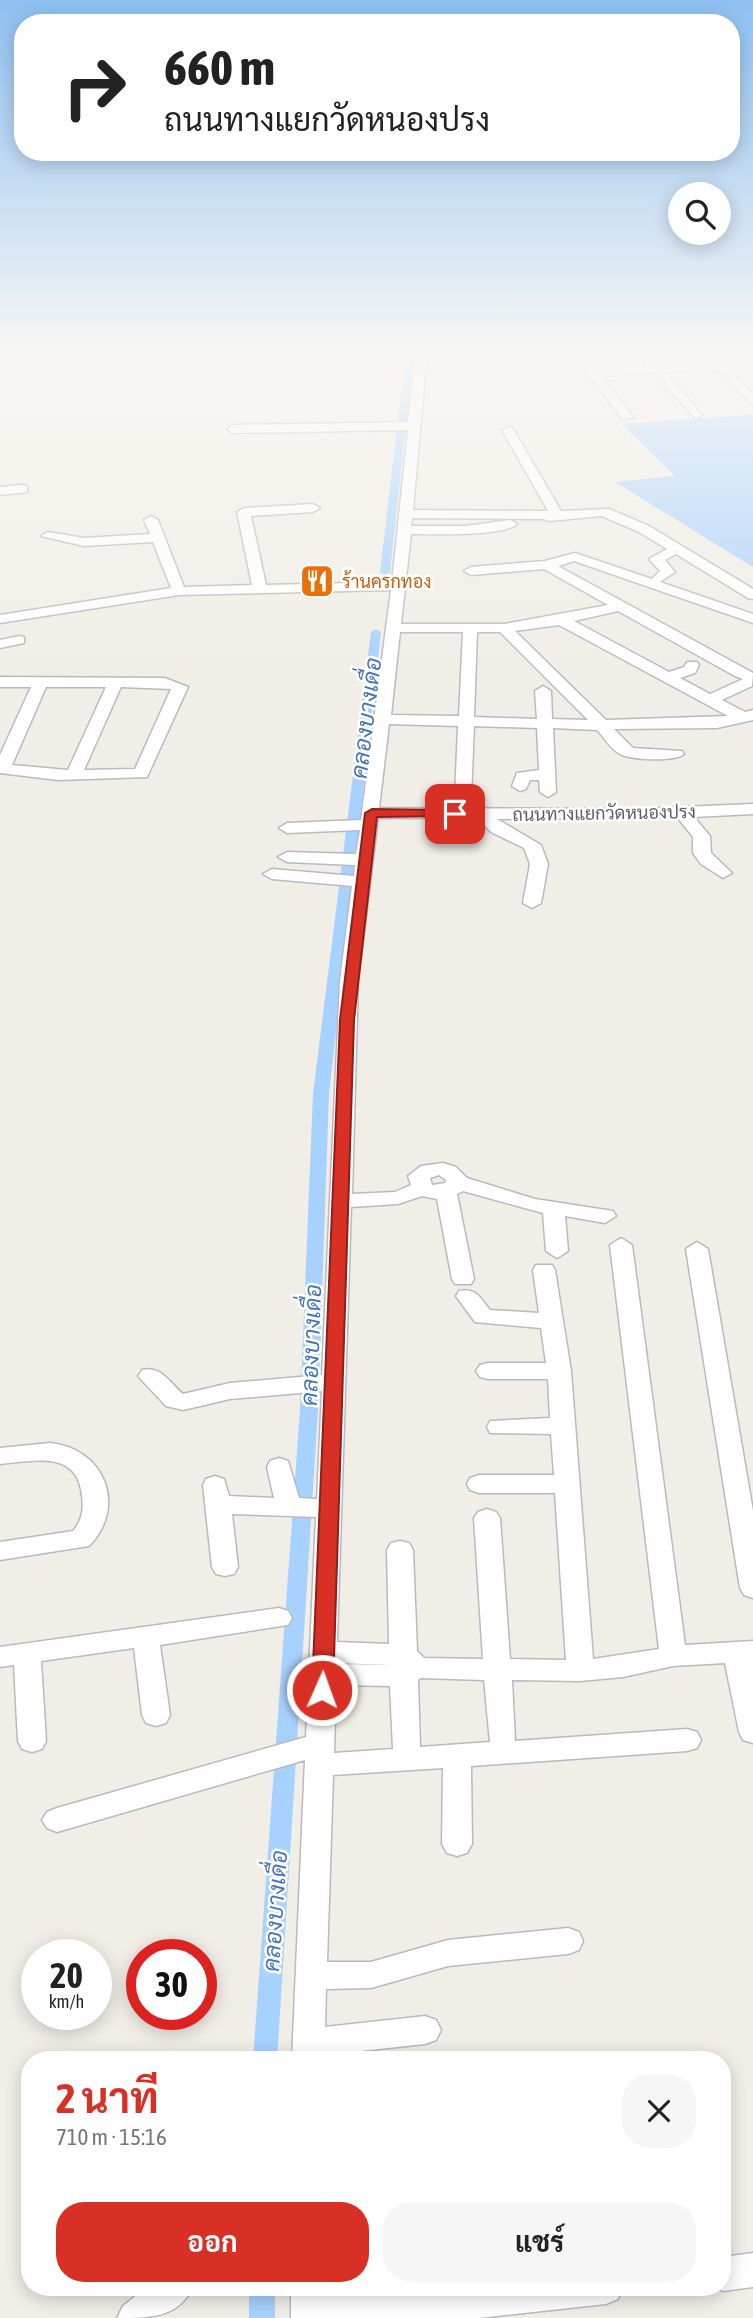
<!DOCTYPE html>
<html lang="th">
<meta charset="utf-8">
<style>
body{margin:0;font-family:"Asap Condensed",Sarabun,sans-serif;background:#f6f6f6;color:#222;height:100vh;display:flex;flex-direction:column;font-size:26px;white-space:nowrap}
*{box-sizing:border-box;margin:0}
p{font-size:23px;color:#767676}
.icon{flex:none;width:38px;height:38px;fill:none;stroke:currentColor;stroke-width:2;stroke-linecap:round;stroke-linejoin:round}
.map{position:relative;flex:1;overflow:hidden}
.side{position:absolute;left:21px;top:2051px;width:710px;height:245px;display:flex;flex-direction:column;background:#fff;border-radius:28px;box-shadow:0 4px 18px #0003}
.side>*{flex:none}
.guide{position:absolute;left:14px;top:14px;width:726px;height:147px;border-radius:28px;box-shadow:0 4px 18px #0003;background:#fff;color:#222;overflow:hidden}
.fabs{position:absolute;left:668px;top:182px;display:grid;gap:14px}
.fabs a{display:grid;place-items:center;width:63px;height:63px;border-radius:50%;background:#fff;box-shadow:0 4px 18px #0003;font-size:35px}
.speed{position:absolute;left:21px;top:1939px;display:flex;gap:14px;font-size:35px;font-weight:700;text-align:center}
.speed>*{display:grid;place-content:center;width:91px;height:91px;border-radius:50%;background:#fff;box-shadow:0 4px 18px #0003;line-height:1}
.speed small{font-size:18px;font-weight:400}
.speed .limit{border:10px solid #d22;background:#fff;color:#111}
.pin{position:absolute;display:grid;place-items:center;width:60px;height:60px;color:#fff;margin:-30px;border-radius:14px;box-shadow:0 4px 10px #0006}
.me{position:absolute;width:77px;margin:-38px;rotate:2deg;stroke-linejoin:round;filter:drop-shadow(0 0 5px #0008)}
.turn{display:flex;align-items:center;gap:24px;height:147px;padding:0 35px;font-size:32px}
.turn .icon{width:91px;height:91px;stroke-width:2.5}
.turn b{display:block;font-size:49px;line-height:60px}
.round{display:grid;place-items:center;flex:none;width:74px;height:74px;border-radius:28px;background:#f6f6f6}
.head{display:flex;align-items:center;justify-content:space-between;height:119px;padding:0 35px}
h1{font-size:42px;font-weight:700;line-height:52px;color:#d93025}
.cta{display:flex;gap:14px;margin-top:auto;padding:14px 35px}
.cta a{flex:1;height:80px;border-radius:28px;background:#d93025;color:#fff;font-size:28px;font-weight:700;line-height:80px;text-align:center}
.cta a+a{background:#f6f6f6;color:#222}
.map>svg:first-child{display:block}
.water{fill:#a7d1fe}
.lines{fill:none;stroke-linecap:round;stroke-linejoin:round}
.canal{fill:#a7d1fe;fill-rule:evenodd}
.minor-casing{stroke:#b8babf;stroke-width:3}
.minor{fill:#fff;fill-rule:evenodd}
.route{fill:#d93025;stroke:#8d1f18;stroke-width:2}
.labels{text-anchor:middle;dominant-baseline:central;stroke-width:5;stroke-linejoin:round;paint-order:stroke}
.far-food-label{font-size:18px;fill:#c56008;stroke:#fff;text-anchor:start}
.far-street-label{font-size:18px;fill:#5d6066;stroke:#fff}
.water-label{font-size:23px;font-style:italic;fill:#4574ba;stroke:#fff}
</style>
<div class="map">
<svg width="753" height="2318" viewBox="0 0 753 2318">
<rect width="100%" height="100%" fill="#f0eee6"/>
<path class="water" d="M753 415V567L615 482 675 476 622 424Z"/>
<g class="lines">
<path class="canal" d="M406 352H414L390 572 385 575 380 572Z
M376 629 381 632 329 1094 318 1410 277 2060H253L300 1410 313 1094 371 632Z
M249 2287H275V2318H249Z"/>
<g class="minor-casing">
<path id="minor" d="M415 352H427L413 510 548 511 502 430 512 427 561 511 609 509 649 526 753 589V599L748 598 676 554 665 560 675 572 660 582 753 614V623L574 561 558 566 753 673 752 686 722 700 745 712 753 710V720L717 728 614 729 633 748 682 751 684 754C676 762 630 760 620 754 611 750 604 737 597 730L553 728 556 792 548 797 540 792 539 780H530L526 789 520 791 512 786 517 773 539 770 537 728 474 726 471 798 463 803 455 798 458 726 389 724 379 808 636 809 753 804V814L694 817 710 836 711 853 732 873 723 878 701 864 693 853V837L677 817 497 819 541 845 548 864 541 903 532 908 523 903 530 864 524 848 491 832 477 818H378L358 981 352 1194 395 1192 411 1185 408 1176 421 1166 443 1163 456 1167 467 1178 535 1199 613 1211 616 1216 605 1223 565 1216 568 1251 557 1258 546 1251 543 1213 463 1191 457 1194 474 1279 471 1284H455L452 1279 437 1199 422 1196 398 1204 351 1207 337 1642 389 1644 387 1550 391 1543 400 1541 409 1543 413 1550 417 1651 424 1658 483 1659 474 1518 478 1512 487 1509 496 1512 500 1518 510 1659 566 1660 555 1493H479L470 1490 467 1484 470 1478 479 1475H554L551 1434 490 1433 487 1427 490 1421 550 1418 548 1379H488L480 1377 476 1371 480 1365 488 1363H546L541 1328 475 1322 456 1296 459 1291C476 1287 480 1298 490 1310L539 1313 533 1270 536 1265H552L555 1270 571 1371 593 1659 659 1649 610 1245 621 1238 632 1245 685 1645 753 1641V1743L743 1740 739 1732 725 1663 673 1666 623 1677 580 1681 512 1680 515 1741 687 1729 697 1732 701 1740 697 1748 687 1751 471 1766 472 1844 467 1853 457 1856 447 1853 442 1844 443 1768 333 1775 327 1962H371L448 1940 568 1928 579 1932 583 1941 579 1950 568 1954 448 1966 371 1988 326 1989 325 2027 425 2016 436 2020 441 2030 436 2040 425 2044 324 2055V2060H292L305 1760 57 1832 47 1828 42 1820 47 1812 57 1808 306 1737 316 1517 232 1514 238 1567 234 1574 225 1576 216 1574 212 1567 203 1485 206 1479 215 1476 224 1479 229 1496 274 1498 267 1467 270 1461 279 1458 288 1461 299 1498 317 1499 322 1391 230 1399 183 1410 166 1406 138 1376 142 1370C161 1365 170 1383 183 1394L230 1383 322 1375 340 981 352 886 272 879 263 874 272 869 354 876 355 865 287 862 278 857 287 852 356 854 360 830 287 833 279 828 287 823 361 820 391 590 179 595 0 623V615L171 588 153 542 84 546 41 536 48 532 84 538 150 534 144 520 151 516 158 520 184 587 252 585 237 512 244 508 313 504 320 508 313 512 251 516 266 585 392 582 408 430 233 433 227 429 233 425 408 422ZM602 516 639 532 667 549 649 559 660 571 652 579 575 553 545 561 471 567 464 571 471 575 544 569 608 605 504 624H401L411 534C433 534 501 537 517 524L510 520 465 526H411L412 518 544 519 549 521ZM618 611 735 676 743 679 710 694 680 678 695 673 699 665 697 662H687L684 667 669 672 574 621ZM559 625 728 716 606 720 515 631ZM400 632H463L459 716 391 715ZM477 632H500L588 720 552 719 551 691 543 686 535 691 537 719 474 717ZM439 1175 446 1180 445 1183 432 1185 430 1178ZM337 1663 390 1665 337 1664ZM421 1678 484 1680 490 1742 420 1747 418 1680ZM336 1685 390 1686 393 1749 334 1753Z
M572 352H583L596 369 648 366 637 352H648L660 365 711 362 708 355H716L753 394V405L717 369 665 372 702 415 696 419 654 373 601 376 633 417 623 420Z
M22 485 27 486V492L0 495V487Z
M19 636 24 637V643L0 648V640Z
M0 677 165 678 188 687 147 777 58 780 0 773V755L31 687H0ZM46 687H106L68 770 12 765ZM121 687 171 689 135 769 84 770Z
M697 1242 708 1249 753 1511V1598L744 1595 740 1588 686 1249Z
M50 1443C104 1448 128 1506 89 1546L0 1560V1542L73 1531C82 1521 84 1509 82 1496 78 1449 33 1461 0 1464V1448Z
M279 1608 288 1611 292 1618 288 1625 160 1645 170 1715 166 1723 156 1726 146 1723 142 1715 134 1648 41 1661 46 1741 42 1749 32 1752 22 1749 18 1741 14 1665 0 1667V1647Z
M753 2253V2287L723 2291 714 2287H723V2257Z
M147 2287H193C178 2318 150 2318 117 2318L123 2306Z
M291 2287H325L326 2293 443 2287H623L618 2299 606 2304 479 2318H291Z"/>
</g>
<use href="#minor" class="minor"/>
</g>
<linearGradient id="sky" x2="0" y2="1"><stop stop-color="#8ec0f1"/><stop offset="0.52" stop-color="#f8f7f4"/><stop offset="1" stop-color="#f8f7f4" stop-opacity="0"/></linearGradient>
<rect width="753" height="677" fill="url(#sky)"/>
<path class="route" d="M455 810 459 811V816L377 817 354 1020 333 1690 330 1695H315L312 1690 340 1020 365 813 372 809Z"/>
<defs>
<g id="restaurant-square" transform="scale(1.75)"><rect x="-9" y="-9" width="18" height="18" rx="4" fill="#e8710a" stroke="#fff"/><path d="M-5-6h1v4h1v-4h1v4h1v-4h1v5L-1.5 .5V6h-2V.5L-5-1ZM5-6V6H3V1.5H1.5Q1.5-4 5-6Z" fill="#fff"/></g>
</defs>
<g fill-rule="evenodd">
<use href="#restaurant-square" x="317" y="581"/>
</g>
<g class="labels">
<g class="far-food-label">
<text x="342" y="581">ร้านครกทอง</text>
</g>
<g class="far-street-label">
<text transform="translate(604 813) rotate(-1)">ถนนทางแยกวัดหนองปรง</text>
</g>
<g class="water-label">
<text transform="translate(366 718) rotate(-83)">คลองบางเดื่อ</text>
<text transform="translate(311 1345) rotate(-88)">คลองบางเดื่อ</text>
<text transform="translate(275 1911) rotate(-86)">คลองบางเดื่อ</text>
</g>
</g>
</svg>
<div class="fabs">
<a><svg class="icon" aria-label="search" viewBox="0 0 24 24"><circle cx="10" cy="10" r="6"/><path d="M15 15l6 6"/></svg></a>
</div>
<div class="speed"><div>20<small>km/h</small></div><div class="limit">30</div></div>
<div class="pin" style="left:455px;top:814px;background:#d93025"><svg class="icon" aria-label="arrive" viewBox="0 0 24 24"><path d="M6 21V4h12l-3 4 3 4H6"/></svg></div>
<svg class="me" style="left:322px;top:1690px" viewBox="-20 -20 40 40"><circle r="17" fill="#d93025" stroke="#fff" stroke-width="3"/><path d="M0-11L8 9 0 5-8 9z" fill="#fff"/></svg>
<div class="guide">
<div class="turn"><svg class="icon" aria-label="right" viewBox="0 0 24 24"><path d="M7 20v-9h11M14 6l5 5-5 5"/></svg><div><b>660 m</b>ถนนทางแยกวัดหนองปรง</div></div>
</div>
<section class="side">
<div class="head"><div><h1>2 นาที</h1><p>710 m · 15:16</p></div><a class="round"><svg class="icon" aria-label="close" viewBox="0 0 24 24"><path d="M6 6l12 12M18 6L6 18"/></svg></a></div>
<div class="cta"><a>ออก</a><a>แชร์</a></div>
</section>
</div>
